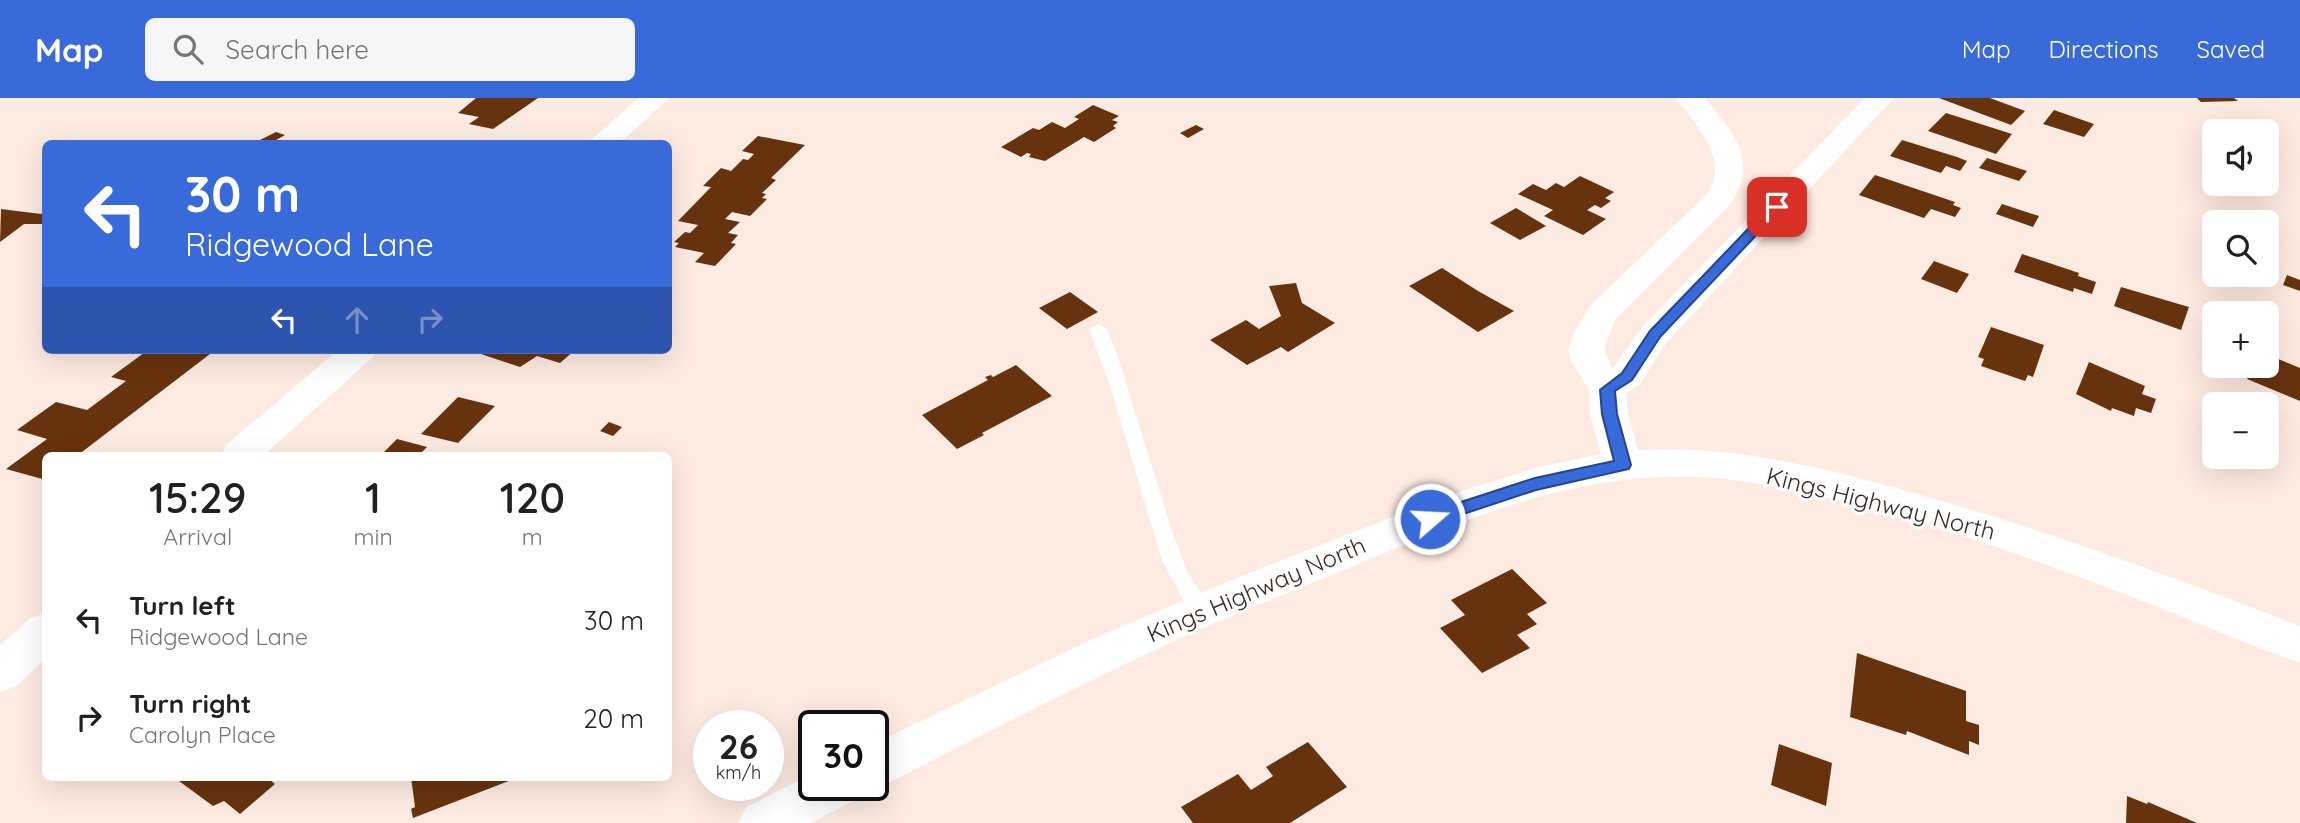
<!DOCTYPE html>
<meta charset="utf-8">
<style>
body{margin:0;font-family:Quicksand,sans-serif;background:#f6f6f6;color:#202124;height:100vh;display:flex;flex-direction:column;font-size:26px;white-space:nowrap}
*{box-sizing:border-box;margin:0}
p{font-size:23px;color:#757577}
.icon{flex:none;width:38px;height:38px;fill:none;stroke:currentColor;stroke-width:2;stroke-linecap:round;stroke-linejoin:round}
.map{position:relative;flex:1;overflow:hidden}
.details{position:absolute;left:42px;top:354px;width:630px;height:329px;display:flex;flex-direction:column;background:#fff;border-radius:10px;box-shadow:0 7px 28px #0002}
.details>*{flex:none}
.guide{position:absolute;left:42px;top:42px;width:630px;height:214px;border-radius:10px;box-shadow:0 7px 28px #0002;background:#396ada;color:#fff;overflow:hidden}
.fabs{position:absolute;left:2202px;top:21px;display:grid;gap:14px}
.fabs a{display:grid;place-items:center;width:77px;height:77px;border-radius:10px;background:#fff;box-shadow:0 7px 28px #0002;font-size:35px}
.speed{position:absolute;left:693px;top:612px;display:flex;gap:14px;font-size:35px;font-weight:700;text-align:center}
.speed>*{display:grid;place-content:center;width:91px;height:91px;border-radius:50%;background:#fff;box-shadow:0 7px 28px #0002;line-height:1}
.speed small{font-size:18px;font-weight:400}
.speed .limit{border:4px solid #111;border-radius:10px;background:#fff;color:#111}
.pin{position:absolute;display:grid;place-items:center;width:60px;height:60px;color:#fff;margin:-30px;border-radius:14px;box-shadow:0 4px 10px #0006}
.me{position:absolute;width:77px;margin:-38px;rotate:71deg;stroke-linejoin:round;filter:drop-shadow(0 0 5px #0008)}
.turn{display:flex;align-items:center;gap:24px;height:147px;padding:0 28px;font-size:32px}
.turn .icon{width:91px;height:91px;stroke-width:2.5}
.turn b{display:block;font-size:49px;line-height:60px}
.lanes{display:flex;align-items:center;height:66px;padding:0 28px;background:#0003;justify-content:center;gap:35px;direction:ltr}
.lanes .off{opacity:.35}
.eta{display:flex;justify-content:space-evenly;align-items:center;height:119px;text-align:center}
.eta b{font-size:42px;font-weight:600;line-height:49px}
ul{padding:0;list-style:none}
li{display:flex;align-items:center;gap:21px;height:98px;padding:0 28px}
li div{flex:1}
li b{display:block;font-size:26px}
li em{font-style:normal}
header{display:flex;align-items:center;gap:42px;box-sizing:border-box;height:98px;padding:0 35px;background:#396ada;color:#fff}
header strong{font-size:33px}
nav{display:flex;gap:38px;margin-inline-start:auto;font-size:24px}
.search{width:490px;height:63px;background:#f6f6f6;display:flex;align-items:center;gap:18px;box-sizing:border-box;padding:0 24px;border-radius:10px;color:#757577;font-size:26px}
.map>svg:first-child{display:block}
.building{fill:#67330e}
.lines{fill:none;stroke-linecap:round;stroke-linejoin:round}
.service{fill:#fff;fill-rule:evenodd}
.minor{fill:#fff;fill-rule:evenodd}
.route{fill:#396ada;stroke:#25458e;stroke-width:2}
.labels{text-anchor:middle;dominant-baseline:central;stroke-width:7;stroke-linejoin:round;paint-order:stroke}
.street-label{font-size:24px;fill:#372c25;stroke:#fcfcfc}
</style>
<header>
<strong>Map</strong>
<div class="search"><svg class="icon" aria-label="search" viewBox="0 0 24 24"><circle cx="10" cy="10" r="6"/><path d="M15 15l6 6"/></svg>Search here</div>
<nav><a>Map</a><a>Directions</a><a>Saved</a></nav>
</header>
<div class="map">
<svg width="2300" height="725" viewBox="0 0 2300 725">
<rect width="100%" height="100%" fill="#fdeae0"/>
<path class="building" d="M476 0H538L493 31 469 26 479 19 458 15Z
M1939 0H1990L2025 13 2011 27Z
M2197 0H2234L2238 3 2201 4Z
M1093 7 1119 18 1112 22 1118 24 1113 28 1116 30 1094 44 1084 39 1045 63 1029 59 1031 56 1027 55 1021 59 1001 49 1033 30 1039 32 1052 24 1065 30 1079 21 1074 19Z
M2054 12 2094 26 2084 39 2043 26Z
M1946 15 2012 36 1996 56 1928 33Z
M1196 27 1204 31 1188 40 1180 35Z
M276 34 285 37 269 46 260 42Z
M758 38 805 47 771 80 776 82 762 95 766 96 762 100 767 101 750 118 732 114 725 121 740 124 728 135 738 137 731 145 736 146 715 168 695 164 704 155 675 149 679 145 674 144 685 134 690 135 698 127 678 123 711 89 703 88 721 70 731 73 743 61 748 62 754 56 742 53Z
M1902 42 1957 59 1967 63 1960 73 1946 68 1941 75 1890 58Z
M1987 60 2027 73 2019 83 1979 70Z
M1875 77 1955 104 1953 107 1961 110 1955 119 1931 111 1924 120 1859 97Z
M1580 78 1614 94 1605 100 1611 103 1601 110 1595 107 1587 112 1606 121 1583 137 1544 118 1553 112 1518 96 1533 86 1546 92 1556 85 1564 89Z
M2002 106 2039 118 2033 129 1996 116Z
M1516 110 1546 128 1520 142 1490 125Z
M1 111 41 116 46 112V126H24L0 144Z
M2022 156 2079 175 2078 178 2096 184 2092 196 2074 190 2073 194 2014 174Z
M1934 163 1969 176 1957 195 1921 181Z
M1442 170 1478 193 1514 213 1478 234 1409 188Z
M2287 177 2300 182V193L2283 187Z
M1296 185 1302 205 1335 225 1288 254 1281 249 1247 267 1210 242 1246 222 1259 231 1281 218 1269 188Z
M2121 189 2189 209 2181 232 2114 208Z
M1070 194 1098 214 1067 231 1039 210Z
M1991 229 2044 247 2033 279 2028 277 2025 283 1981 268 1984 261 1978 259Z
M148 252H195L210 256 78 357H46V382L6 371 47 341 17 332 56 304 87 312 126 283 111 279Z
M469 252H575L560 265 537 258 520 269Z
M2266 256 2300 270V303L2247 281 2255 268H2266Z
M2089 264 2145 288 2142 296 2156 301 2151 315 2136 310 2134 318 2112 310 2111 313 2076 296Z
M1016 267 1052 298 982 335 984 337 957 351 922 317 988 282 985 279 991 277 993 279Z
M458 299 495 308 458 345 421 336Z
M609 324 622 329 613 338 600 333Z
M397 341 427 349 419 357H381Z
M1512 471 1547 505 1527 516 1537 526 1517 537 1530 550 1482 575 1440 530 1465 517 1451 502Z
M1857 555 1966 593V623L1979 627V647L1969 643V657L1907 633 1906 637 1850 619Z
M1308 644 1347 689 1290 725H1193L1181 709 1238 676 1251 692 1273 678 1266 669Z
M1779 646 1832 665 1826 708 1771 687Z
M183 679H266L275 686 240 716 224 703 213 708 179 683Z
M411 679H519L413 720 411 711 415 709Z
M2127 698 2147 706 2148 704 2197 725H2126Z"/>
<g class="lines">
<path class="service" d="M1098 226 1107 231 1118 259 1172 433 1187 473 1212 513 1209 519 1201 522 1193 519 1162 462 1110 288 1089 231Z"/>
<path class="minor" d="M638 0H669L619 46H587Z
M1676 0H1705C1735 37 1760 63 1729 108L1615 222 1604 251 1612 271 1643 228 1865 0H1894L1667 244 1640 286 1626 296 1628 316 1638 352C1739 346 1838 373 1935 401 2059 437 2180 481 2300 528V565C2248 547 2197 524 2145 504 2013 453 1874 401 1733 382 1590 363 1463 423 1334 476 1283 497 1232 517 1181 540 1083 585 986 635 890 684L873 690 867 688H873V646L1097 539 1227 484 1443 399 1539 369 1601 356 1590 316 1589 292 1571 263 1568 251 1576 231 1590 208 1707 96C1731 61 1695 27 1676 0Z
M338 252H378L372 260 264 357H221L226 347Z
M46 515V560L16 588 0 594V547L31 520Z
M814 675V688H860L853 703 811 725H738L746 709Z"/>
</g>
<path class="route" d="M1777 105 1783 109 1781 111 1660 239 1632 282 1615 293 1617 316 1631 367 1629 371 1536 392 1430 427 1424 425 1421 421 1424 416 1535 380 1614 363 1602 316 1600 292 1622 275 1650 233 1772 106Z"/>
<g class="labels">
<g class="street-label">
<text transform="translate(1881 405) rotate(14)">Kings Highway North</text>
<text transform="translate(1256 491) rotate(-23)">Kings Highway North</text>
</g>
</g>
</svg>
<div class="fabs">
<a><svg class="icon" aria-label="sound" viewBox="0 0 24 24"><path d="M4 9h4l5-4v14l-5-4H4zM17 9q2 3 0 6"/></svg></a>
<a><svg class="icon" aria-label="search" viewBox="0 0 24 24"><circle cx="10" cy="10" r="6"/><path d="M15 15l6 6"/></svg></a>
<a>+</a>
<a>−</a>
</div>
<div class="speed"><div>26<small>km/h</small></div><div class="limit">30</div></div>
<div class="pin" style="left:1777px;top:109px;background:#d93025"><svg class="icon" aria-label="arrive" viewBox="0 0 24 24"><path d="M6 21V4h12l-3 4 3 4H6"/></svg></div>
<svg class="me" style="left:1430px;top:421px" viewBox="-20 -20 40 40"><circle r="17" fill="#396ada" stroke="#fff" stroke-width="3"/><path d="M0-11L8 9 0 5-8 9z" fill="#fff"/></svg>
<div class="guide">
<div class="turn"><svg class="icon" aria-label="left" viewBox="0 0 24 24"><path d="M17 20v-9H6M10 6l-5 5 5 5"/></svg><div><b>30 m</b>Ridgewood Lane</div></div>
<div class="lanes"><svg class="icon" aria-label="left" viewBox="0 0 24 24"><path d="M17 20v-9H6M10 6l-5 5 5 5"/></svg><svg class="icon off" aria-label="ahead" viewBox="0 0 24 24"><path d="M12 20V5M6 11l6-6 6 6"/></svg><svg class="icon off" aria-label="right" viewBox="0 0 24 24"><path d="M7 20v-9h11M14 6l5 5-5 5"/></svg></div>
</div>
<section class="details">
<div class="eta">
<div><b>15:29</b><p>Arrival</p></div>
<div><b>1</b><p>min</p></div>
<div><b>120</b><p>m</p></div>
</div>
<ul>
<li><svg class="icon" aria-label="left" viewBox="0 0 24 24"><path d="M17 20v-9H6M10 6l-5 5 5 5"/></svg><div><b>Turn left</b><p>Ridgewood Lane</p></div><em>30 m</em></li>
<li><svg class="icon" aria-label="right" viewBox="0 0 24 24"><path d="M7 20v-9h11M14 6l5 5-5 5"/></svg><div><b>Turn right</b><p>Carolyn Place</p></div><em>20 m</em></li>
</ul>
</section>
</div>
